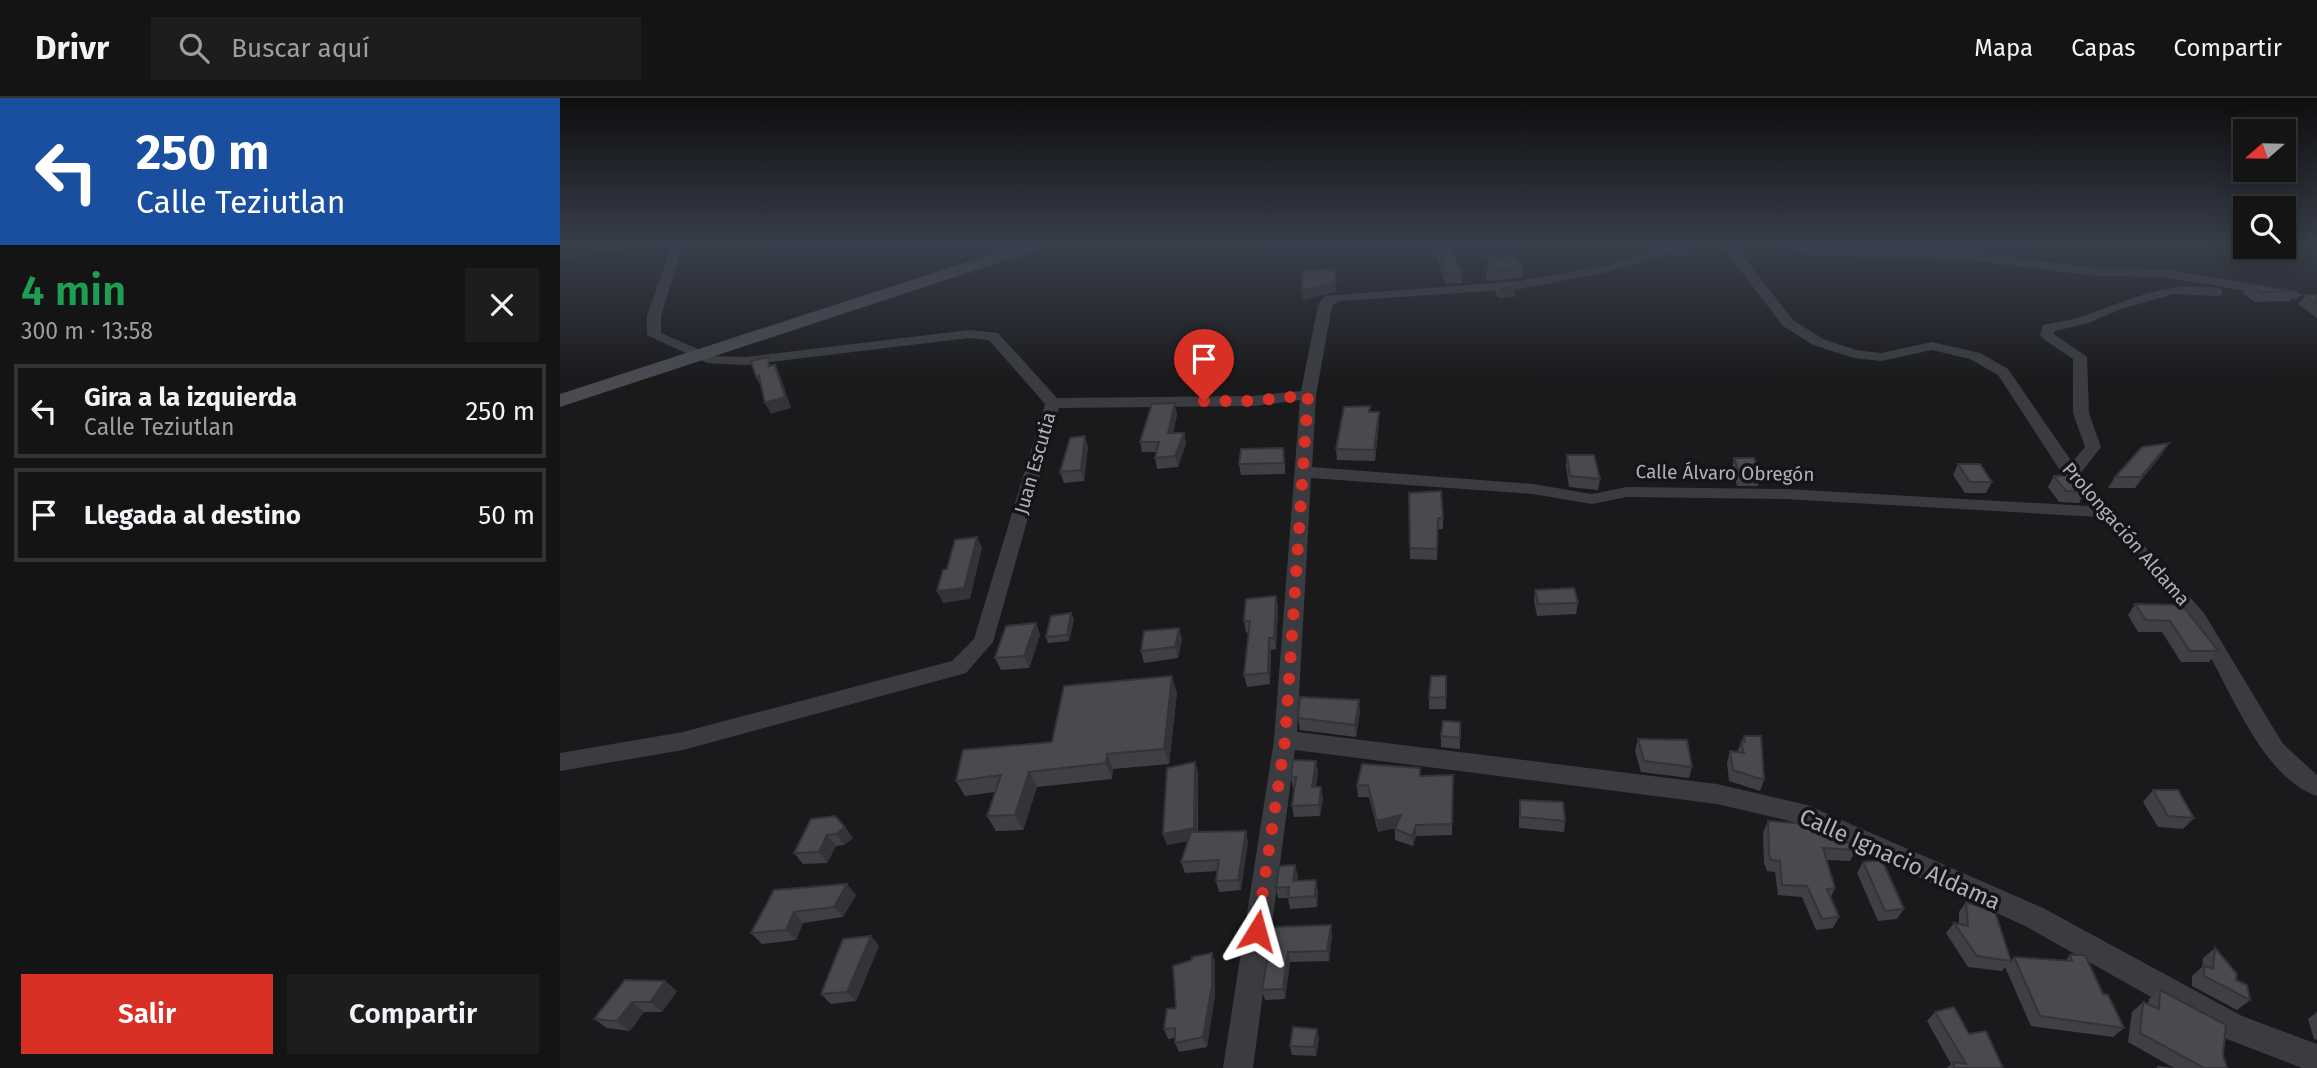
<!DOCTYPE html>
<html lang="es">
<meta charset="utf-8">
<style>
body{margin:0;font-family:"Fira Sans",sans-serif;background:#1d1d1e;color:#f1f3f6;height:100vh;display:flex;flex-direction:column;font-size:26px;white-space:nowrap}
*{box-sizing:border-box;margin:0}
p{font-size:23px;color:#9d9ea0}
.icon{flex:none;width:38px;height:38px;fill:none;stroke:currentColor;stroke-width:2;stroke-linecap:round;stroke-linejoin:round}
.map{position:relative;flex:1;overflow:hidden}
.drawer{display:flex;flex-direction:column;background:#141415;width:560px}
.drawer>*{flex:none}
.hud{background:#1a4fa0;color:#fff;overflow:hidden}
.needle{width:46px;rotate:250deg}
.tools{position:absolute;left:1673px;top:21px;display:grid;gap:14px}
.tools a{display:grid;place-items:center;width:63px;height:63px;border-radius:0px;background:#141415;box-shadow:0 4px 18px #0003,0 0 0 2px #333334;font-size:35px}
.pin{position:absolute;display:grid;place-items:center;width:60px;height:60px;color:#fff;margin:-72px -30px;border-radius:50% 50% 50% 0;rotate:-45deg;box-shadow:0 0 7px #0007}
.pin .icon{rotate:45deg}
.me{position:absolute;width:77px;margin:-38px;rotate:8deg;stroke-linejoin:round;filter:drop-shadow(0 0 5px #0008)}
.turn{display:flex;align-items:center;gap:24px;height:147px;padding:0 21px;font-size:32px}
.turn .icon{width:91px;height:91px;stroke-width:2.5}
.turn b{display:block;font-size:49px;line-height:60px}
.round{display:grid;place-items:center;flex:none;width:74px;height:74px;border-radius:0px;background:#1d1d1e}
.summary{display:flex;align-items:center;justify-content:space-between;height:119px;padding:0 21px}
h1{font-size:42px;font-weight:600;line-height:52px;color:#1e9e55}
.primary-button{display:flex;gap:14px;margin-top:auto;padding:14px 21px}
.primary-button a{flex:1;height:80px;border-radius:0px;background:#d93025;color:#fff;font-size:28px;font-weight:600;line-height:80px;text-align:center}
.primary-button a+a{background:#1d1d1e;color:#f1f3f6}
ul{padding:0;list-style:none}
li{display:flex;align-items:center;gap:21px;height:94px;margin:0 14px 10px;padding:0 7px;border:4px solid #333334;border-radius:0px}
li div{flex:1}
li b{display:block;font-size:26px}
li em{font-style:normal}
header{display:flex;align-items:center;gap:42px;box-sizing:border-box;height:98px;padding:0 35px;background:#141415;border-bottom:2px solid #333334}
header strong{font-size:33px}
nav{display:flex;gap:38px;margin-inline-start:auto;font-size:24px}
.search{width:490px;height:63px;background:#1d1d1e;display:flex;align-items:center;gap:18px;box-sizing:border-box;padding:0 24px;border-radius:0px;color:#9d9ea0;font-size:26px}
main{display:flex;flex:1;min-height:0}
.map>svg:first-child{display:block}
.green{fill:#242c26}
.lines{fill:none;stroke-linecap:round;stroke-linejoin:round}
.street{fill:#3b3c41;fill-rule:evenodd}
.secondary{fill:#4a4b51;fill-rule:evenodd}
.wall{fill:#3f4044}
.shaded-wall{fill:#333437}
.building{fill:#494a4f;stroke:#333437;stroke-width:2}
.route{stroke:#d93025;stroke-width:12;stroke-dasharray:0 21.6}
.labels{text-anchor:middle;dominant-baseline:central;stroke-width:7;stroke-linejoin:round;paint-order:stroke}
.street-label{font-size:19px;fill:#aeb1bb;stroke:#151517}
.near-street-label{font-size:23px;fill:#aeb1bb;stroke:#151517}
</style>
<header>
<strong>Drivr</strong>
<div class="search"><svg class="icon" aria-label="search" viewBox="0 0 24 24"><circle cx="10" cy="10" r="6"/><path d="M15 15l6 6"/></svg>Buscar aquí</div>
<nav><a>Mapa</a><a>Capas</a><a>Compartir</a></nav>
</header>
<main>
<section class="drawer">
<div class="hud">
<div class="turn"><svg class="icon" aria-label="left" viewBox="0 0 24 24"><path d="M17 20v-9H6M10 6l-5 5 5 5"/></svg><div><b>250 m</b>Calle Teziutlan</div></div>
</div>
<div class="summary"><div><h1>4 min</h1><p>300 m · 13:58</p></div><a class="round"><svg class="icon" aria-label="close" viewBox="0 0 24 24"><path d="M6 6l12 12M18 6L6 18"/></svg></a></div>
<ul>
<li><svg class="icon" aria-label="left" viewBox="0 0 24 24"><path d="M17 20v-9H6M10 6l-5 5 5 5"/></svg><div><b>Gira a la izquierda</b><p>Calle Teziutlan</p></div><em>250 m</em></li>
<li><svg class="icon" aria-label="arrive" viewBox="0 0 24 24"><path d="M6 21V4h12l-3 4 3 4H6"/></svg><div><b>Llegada al destino</b></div><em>50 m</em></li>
</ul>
<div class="primary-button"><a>Salir</a><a>Compartir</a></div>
</section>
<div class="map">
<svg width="1757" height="970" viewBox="0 0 1757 970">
<rect width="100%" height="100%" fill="#1a1a1c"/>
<path class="green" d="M0 148H94L0 160Z"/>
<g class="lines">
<path class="street" d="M111 148H123L101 218V235L154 258 185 259 409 232 438 235 497 300 694 298 741 293 758 207 765 198 959 183 1047 167 1110 148H1131L1049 174 959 191 779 203 772 208 756 297 752 369 973 386 1032 396 1067 389 1225 391 1529 408 1505 380 1438 277 1410 261 1372 252 1321 263 1294 260 1253 247 1223 228 1162 148H1175L1233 222 1263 241 1296 252 1321 255 1372 244 1420 255 1448 271 1512 364 1525 349 1513 315V261L1482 240 1480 237 1483 227C1495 224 1508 223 1520 219 1567 203 1611 180 1662 191V197L1657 198 1614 196 1558 212 1529 225 1495 233 1494 236 1527 259 1529 315 1541 349 1520 376 1644 515 1723 646 1757 677V698C1696 677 1666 575 1630 525 1603 488 1569 454 1539 419L1225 401 1067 399 1032 406 973 396 751 380 737 634 1157 686 1247 707 1483 810 1682 918 1757 946V970H1742L1664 940 1465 828 1243 726 1157 706 735 652 693 970H663L714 642 740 302 694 308 499 310 433 544 406 575 123 652 0 673V655L123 634 392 563 414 541 485 306 429 242 409 240 185 267 147 265 87 237V218Z
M1226 148 1409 154 1536 170 1602 171 1736 193 1743 197 1736 201 1602 179 1536 178 1409 162 1244 156Z"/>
<path class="secondary" d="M456 148H482L480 151 0 309V296Z"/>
</g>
<path class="wall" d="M873 148H890L902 175V185L886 186Z
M1113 148H1128L1127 158 1111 157Z
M928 160 963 170 962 180 928 183 926 180 927 170H928Z
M936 185 955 198 939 200 936 195Z
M1688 186 1737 193 1730 203 1695 204 1683 195Z
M1745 197H1757V220L1738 206Z
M810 308V314L819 325 815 363 777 362 776 351Z
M617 316 613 335H624L626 345 618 369 597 371 595 360 596 354H582L580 344Z
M528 349 524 383 504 385 500 374Z
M1602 356 1575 390H1548L1555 379Z
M1007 357 1040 381 1038 392 1009 389 1006 368Z
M725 360V376L681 377 679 366Z
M1174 360 1201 377 1198 388H1177L1172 371Z
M1398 366 1432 384 1426 395H1405L1393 377Z
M1494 378 1525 394 1519 405 1499 404 1488 389Z
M849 395 883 420V431H878L877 462 850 461Z
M975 492 1018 505 1016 516 977 518 974 503Z
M716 498 718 509 716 551 711 552 710 586 687 589 684 577 689 534 686 535 684 523Z
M1575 506 1622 507 1658 553 1649 564H1621L1602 534H1578L1568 517Z
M514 521 509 543 488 545 486 539Z
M476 525 480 537 469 570 441 572 435 560Z
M622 541 618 560 584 565 581 553Z
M886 578V611H869V600Z
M617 594 609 666 553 671 552 681 477 689 463 732 436 733 427 718 435 694 405 698 396 683Z
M800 613 796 639 740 632 738 620Z
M900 624V651L881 649V638Z
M1184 638 1204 682 1200 693 1169 683 1167 665 1170 653 1177 655Z
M1078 641 1132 669 1129 680 1081 674 1075 653Z
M756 663 758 674 756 689H761L763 700 760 718 734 719 732 708 735 690H733L731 679Z
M635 664 638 675V734L688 744 681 792 659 794 656 783 658 773 625 775 621 764 628 743 607 747 603 736Z
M893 677 892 737 856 738 853 748 835 742V730L818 734 809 699H798L797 688 860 678Z
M1593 692 1634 720 1623 731 1598 729 1583 704Z
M960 702 1005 723 1004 734 959 730V713Z
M251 721 285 729 293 740 284 747 276 748 267 765 243 766 234 755Z
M1208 723 1296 752 1290 763 1266 762 1275 790 1271 799 1279 819 1273 830 1256 832 1242 799 1218 797 1215 774 1207 773 1204 765 1203 734Z
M1303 764 1344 811 1337 821 1318 823 1297 775Z
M738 778 737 783 758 793 757 809 730 811 728 800H718L716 790Z
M214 792 296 797 283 819 243 825 236 842 202 846 191 835Z
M1406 804 1451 863 1454 859 1505 863 1510 857 1543 896 1564 930 1553 939 1471 928 1445 869 1442 873 1408 869 1386 835 1394 825 1399 826V814Z
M713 829 772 838 769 863 730 864 725 901 705 902 702 892Z
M319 848 296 903 271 906 261 896Z
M1655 850 1690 902 1677 912 1632 888V878L1642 869 1643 860Z
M652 855 655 865V897L647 949 619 954 615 945V940L608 941 604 931Z
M105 883 117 893 102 914H84L70 933 47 930 34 921Z
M1600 892 1663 957 1667 970H1596L1598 968 1614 970 1568 944 1572 914 1583 904 1588 906 1589 901Z
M1375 914 1409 936 1443 970H1387L1391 966 1367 923Z
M1757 914V942L1754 941 1748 921Z
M759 940 756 958 732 957 730 948Z"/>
<path class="shaded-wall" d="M776 185V194L743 202 742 192Z
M956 188 955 198 939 200V190Z
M215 267 220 277 231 310 211 316 205 305Z
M199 278 201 289 196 279Z
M615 305 617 316 611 346 608 335Z
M819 314V325L815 363 814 352Z
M624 335 626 345 618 369 615 358Z
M525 338 528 349 524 383 521 372Z
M1609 345 1602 356 1575 390 1581 379Z
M417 439 422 450 410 501 383 505 377 493Z
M716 498 718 509 716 551 714 540Z
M511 515 514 521 509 543 507 537Z
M476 525 480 537 469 570 464 558Z
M619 530 622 541 618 560 615 549Z
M709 540 711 552 710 586 708 575Z
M612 578 617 594 609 666 604 651Z
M799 602 800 613 796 639 795 627Z
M547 656 553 671 552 681 546 665Z
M756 663 758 674 754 700 752 689Z
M635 664 638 675 637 741 607 747 603 736Z
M469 674 477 689 463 732 455 717Z
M761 689 763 700 760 718 759 707Z
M841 717V728L818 734 817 723Z
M856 727V738L853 748 852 738Z
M285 729 293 740 284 747 276 736Z
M686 733 688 744 681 792 678 782Z
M267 737 276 748 267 765 259 754Z
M735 767 738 778 735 793 733 783Z
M756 782 758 793 757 809 755 798Z
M287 786 296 797 283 819 274 809Z
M234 814 243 825 236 842 226 832Z
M771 827 772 838 769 863 767 853Z
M311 838 319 848 296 903 287 894Z
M728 854 730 864 725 901 723 891Z
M652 855 655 865V897L647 949 643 939Z
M105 883 117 893 102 914 90 904Z
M72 904 84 914 70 933 57 923Z
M757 931 759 940 756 958 754 949Z"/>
<path class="building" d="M876 148H890L902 175 886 176Z
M956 158 963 170 928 173 927 170 933 169 928 160Z
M774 171 776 185 742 192 743 173Z
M954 184 956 188 939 190 936 185Z
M1688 186 1732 193H1737L1701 194Z
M1745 197H1757V205Z
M208 259 209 268 215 267 225 299 205 305 199 278 196 279 191 263Z
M615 305 608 335H624L615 358 595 360 599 344H580L592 306Z
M810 308 809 314H819L814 352 776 351 784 309Z
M525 338 521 372 500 374 510 340Z
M1609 345 1581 379H1555L1582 349Z
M723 350 724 365 679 366 681 351Z
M1007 357H1034L1040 381 1010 378Z
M1174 360H1194L1201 377H1180Z
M1398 366H1420L1432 384H1410Z
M1513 377 1525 394 1506 393 1494 378Z
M881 393 883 420H878L877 451 850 450 849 395Z
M417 439 404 490 377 493 383 472 387 471 395 442Z
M1014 490 1018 505 978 506 975 492Z
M716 498 714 540H709L708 575 684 577 690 523H684L686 501Z
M1575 506 1622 507 1658 553H1630L1610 523 1586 522Z
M511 515 507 537 486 539 491 518Z
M476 525 464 558 435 560 446 528Z
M619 530 615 549 581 553 584 533Z
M612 578 604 651 547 656 546 665 469 674 455 717 427 718 441 677 396 683 403 652 492 644 504 588Z
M871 578H886V599L869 600Z
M740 599 799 602 795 627 738 620Z
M883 623 900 624V640L881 638Z
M1184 638H1201L1204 682 1173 672 1170 653 1184 655 1181 644H1185Z
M1078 641 1127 642 1132 669 1084 663Z
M733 662 756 663 752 689H761L759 707 732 708 736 679H731Z
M635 664 634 730 603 736 607 670Z
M802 666 860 670V678L893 677 892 726 856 727 852 738 835 731 841 717 817 723 808 687 797 688Z
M1593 692H1618L1634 720 1608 718Z
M960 702 1003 704 1005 723 960 719Z
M275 718 285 729 276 736 267 737 259 754 234 755 251 721Z
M1208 723 1236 725 1297 748 1296 752 1263 750 1275 790 1267 791 1279 819 1262 821 1247 788 1222 787 1220 763 1211 762 1209 755Z
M686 733 678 782 656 783 659 762 621 764 631 734Z
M1322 762 1344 811 1325 813 1303 764Z
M735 767 733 783 756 782 755 798 728 800 729 789 716 790 719 768Z
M287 786 274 809 234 814 226 832 191 835 214 792Z
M1406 804 1435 814 1451 863 1417 858 1394 825 1408 828Z
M771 827 767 853 728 854 723 891 702 892 713 829Z
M311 838 287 894 261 896 283 841Z
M1655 850 1677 876 1676 882 1687 887 1690 902 1644 878V868L1653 871Z
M652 855V887L643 939 615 945V930L604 931 607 911 616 910 613 868 632 862V859Z
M1510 857H1525L1543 896 1548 897 1564 930 1480 918 1454 859 1512 863Z
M65 882 105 883 90 904H72L57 923 34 921Z
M1600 892 1666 927 1663 957 1667 970H1644L1580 935 1583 904 1599 911Z
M1394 909 1409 936 1426 933 1443 970H1394L1393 964 1406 966 1375 914Z
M733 929 757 931 754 949 730 948Z"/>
<linearGradient id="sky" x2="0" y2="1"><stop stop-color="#0e0e0f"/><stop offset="0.52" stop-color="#383e4b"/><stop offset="1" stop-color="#383e4b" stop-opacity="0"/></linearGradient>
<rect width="1757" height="284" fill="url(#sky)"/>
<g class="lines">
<path class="route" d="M644 303H694L748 297 725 642 697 833"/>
</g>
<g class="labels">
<g class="street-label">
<text transform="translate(475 365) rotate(-74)">Juan Escutia</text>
<text transform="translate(1165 375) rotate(1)">Calle Álvaro Obregón</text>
<text transform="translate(1566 436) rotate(49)">Prolongación Aldama</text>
</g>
<g class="near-street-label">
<text transform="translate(1340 761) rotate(24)">Calle Ignacio Aldama</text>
</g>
</g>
</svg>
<div class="tools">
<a><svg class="needle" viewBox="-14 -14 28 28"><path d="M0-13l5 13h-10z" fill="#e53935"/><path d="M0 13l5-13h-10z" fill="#9d9ea0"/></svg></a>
<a><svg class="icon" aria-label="search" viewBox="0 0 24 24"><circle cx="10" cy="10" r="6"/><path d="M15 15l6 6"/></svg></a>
</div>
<div class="pin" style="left:644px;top:303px;background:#d93025"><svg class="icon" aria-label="arrive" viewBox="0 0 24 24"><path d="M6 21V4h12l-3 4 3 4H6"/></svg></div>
<svg class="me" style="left:697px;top:833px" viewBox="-20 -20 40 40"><path d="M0-17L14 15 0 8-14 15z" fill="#d93025" stroke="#fff" stroke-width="4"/></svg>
</div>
</main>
